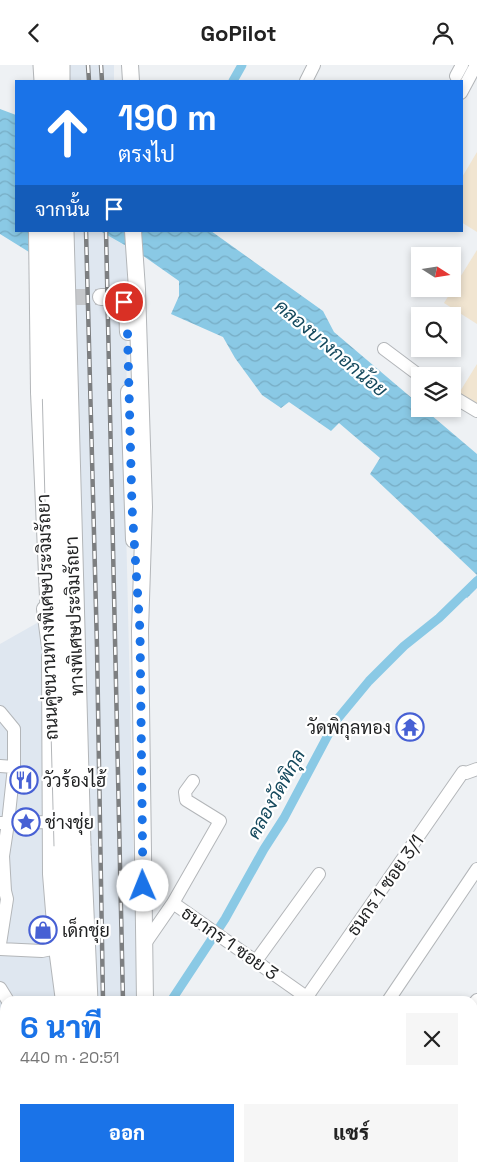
<!DOCTYPE html>
<html lang="th">
<meta charset="utf-8">
<style>
body{margin:0;font-family:"Space Grotesk",Sarabun,sans-serif;background:#f6f6f6;color:#222;height:100vh;display:flex;flex-direction:column;font-size:19px;white-space:nowrap}
*{box-sizing:border-box;margin:0}
p{font-size:16px;color:#767676}
.icon{flex:none;width:28px;height:28px;fill:none;stroke:currentColor;stroke-width:2;stroke-linecap:round;stroke-linejoin:round}
.map{position:relative;flex:1;overflow:hidden}
.drawer{position:absolute;left:0px;top:931px;width:478px;height:176px;display:flex;flex-direction:column;background:#fff;border-radius:15px 15px 0 0;box-shadow:0 2px 8px #0003}
.drawer>*{flex:none}
.guide{position:absolute;left:15px;top:15px;width:448px;height:152px;border-radius:0px;box-shadow:0 2px 8px #0003;background:#1a73e8;color:#fff;overflow:hidden}
.needle{width:32px;rotate:102deg}
.controls{position:absolute;left:411px;top:182px;display:grid;gap:10px}
.controls a{display:grid;place-items:center;width:50px;height:50px;border-radius:0px;background:#fff;box-shadow:0 2px 8px #0003;font-size:25px}
.pin{position:absolute;display:grid;place-items:center;width:42px;height:42px;color:#fff;margin:-21px;border:2px solid #fff;border-radius:50%;box-shadow:0 1px 5px #0007}
.me{position:absolute;width:55px;margin:-28px;rotate:359deg;stroke-linejoin:round;filter:drop-shadow(0 0 4px #0008)}
.turn{display:flex;align-items:center;gap:18px;height:105px;padding:0 20px;font-size:22px}
.turn .icon{width:65px;height:65px;stroke-width:2.5}
.turn b{display:block;font-size:35px;line-height:42px}
.then{display:flex;align-items:center;height:48px;padding:0 20px;background:#0003;gap:10px;font-size:19px}
.round{display:grid;place-items:center;flex:none;width:52px;height:52px;border-radius:0px;background:#f6f6f6}
.summary{display:flex;align-items:center;justify-content:space-between;height:85px;padding:0 20px}
h1{font-size:30px;font-weight:800;line-height:38px;color:#1a73e8}
.cta{display:flex;gap:10px;margin-top:auto;padding:10px 20px}
.cta a{flex:1;height:58px;border-radius:0px;background:#1a73e8;color:#fff;font-size:20px;font-weight:800;line-height:58px;text-align:center}
.cta a+a{background:#f6f6f6;color:#222}
header{display:flex;justify-content:space-between;align-items:center;height:65px;padding:0 20px;background:#fff;font-size:22px;font-weight:800}
.map>svg:first-child{display:block}
.built{fill:#dfe7f0}
.education{fill:#f1e5d1}
.water{fill:url(#water-waves)}
.lines{fill:none;stroke-linecap:round;stroke-linejoin:round}
.canal{stroke:#8ac9e5;stroke-width:9}
.major-tunnel{stroke:#c5c7ca;stroke-width:16;stroke-dasharray:16 8;stroke-linecap:butt}
.minor-casing{stroke:#b3b6b9;stroke-width:14}
.major-casing{stroke:#b3b6b9;stroke-width:18}
.highway-casing{stroke:#b3b6b9;stroke-width:21}
.minor{stroke:#fff;stroke-width:12}
.major{stroke:#fff;stroke-width:16}
.highway{stroke:#fff;stroke-width:19}
.rail-casing{stroke:#7d7f81;stroke-width:4.5}
.rail{stroke:#fff;stroke-width:2.5;stroke-dasharray:8;stroke-linecap:butt}
.major-bridge-casing{stroke:#b3b6b9;stroke-width:18;stroke-linecap:butt}
.highway-bridge-casing{stroke:#b3b6b9;stroke-width:21;stroke-linecap:butt}
.major-bridge{stroke:#fff;stroke-width:16}
.highway-bridge{stroke:#fff;stroke-width:19}
.route{stroke:#1a73e8;stroke-width:9;stroke-dasharray:0 16.2}
.labels{text-anchor:middle;dominant-baseline:central;stroke-width:4.5;stroke-linejoin:round;paint-order:stroke}
.street-label{font-size:18px;fill:#1f2021;stroke:#fff}
.poi-label{font-size:18px;fill:#1f2021;stroke:#fff;text-anchor:start}
.water-label{font-size:19px;font-style:italic;fill:#15495d;stroke:#fff}
</style>
<header><svg class="icon" aria-label="back" viewBox="0 0 24 24"><path d="M15 5l-7 7 7 7"/></svg>GoPilot<svg class="icon" aria-label="person" viewBox="0 0 24 24"><circle cx="12" cy="8" r="4"/><path d="M4 21q1-7 8-7t8 7"/></svg></header>
<div class="map">
<svg width="477" height="1107" viewBox="0 0 477 1107">
<defs>
<pattern id="water-waves" width="16" height="10" patternUnits="userSpaceOnUse" patternTransform="scale(1.25)"><rect width="16" height="10" fill="#8ac9e5"/><path d="M0 5q4-4 8 0t8 0" fill="none" stroke="#77acc4"/></pattern>
</defs>
<rect width="100%" height="100%" fill="#eef1f4"/>
<path class="built" d="M55 0H114V16H55Z
M53 166H100L127 182 126 459 137 936H79Z
M37 558 42 566 60 936H5V956L0 953V579Z"/>
<path class="education" d="M477 87V167L461 157V114Z
M477 185V259L444 238Z
M477 299V340L459 328Z"/>
<path class="water" d="M0 44 16 50V166H28L29 187 0 169Z
M100 166H211L323 246 334 267 420 340V344H424L477 389V523L467 533 461 527 477 510 370 409 380 393 339 358 331 366 289 337 281 343 262 330 235 293 223 272 171 249 179 231V216L142 190Z"/>
<g class="lines">
<path class="canal" d="M233 16 242 0
M171 936 225 854 264 784 284 753 335 657 369 616 404 581 439 553 477 516
M54 1107 56 1102"/>
<path class="major-tunnel" d="M71 232H101"/>
<g class="minor-casing">
<path id="minor" d="M456 11 462 0
M306 16 314 0
M461 28 476 0
M384 284 420 311
M452 331 477 346
M0 647 14 664V702L8 758 50 757
M0 701 14 702
M173 838 312 936
M0 879 7 834 5 826 3 791 8 758H1
M144 880 173 838 220 756 186 735 185 727 193 716
M0 884 42 886 57 883
M256 896 319 809
M0 923 8 936
M304 936 463 707 466 708 477 704
M388 936 477 804
M472 941 477 935
M472 1049 477 1042
M229 1102 236 1107
M336 1102 344 1107
M273 1107 276 1102
M362 1107 365 1102
M434 1107 437 1102"/>
</g>
<g class="major-casing">
<path id="major" d="M130 0 131 16
M133 166 137 224 144 442 140 566 145 936
M101 232C106 232 113 231 118 233 130 237 127 257 128 267
M39 327 49 555
M129 327 134 475
M45 544 50 582
M50 592 51 809 57 883 64 936
M150 1102 151 1107
M75 1107V1102"/>
</g>
<g class="highway-casing">
<path id="highway" d="M43 0 44 16
M60 0V16
M64 781 72 936
M81 781 88 936
M85 1102 86 1107
M103 1102 104 1107"/>
</g>
<use href="#minor" class="minor"/>
<use href="#major" class="major"/>
<use href="#highway" class="highway"/>
<g class="rail-casing">
<path id="rail" d="M88 0 89 16
M101 0 102 16
M86 166 97 582 103 936
M106 166 123 936
M109 1102V1107
M128 1102V1107
M138 1102V1107"/>
</g>
<use href="#rail" class="rail"/>
<g class="major-bridge-casing">
<path id="major-bridge" d="M37 166 39 327"/>
</g>
<g class="highway-bridge-casing">
<path id="highway-bridge" d="M48 166 64 781
M64 166 81 781"/>
</g>
<use href="#major-bridge" class="major-bridge"/>
<use href="#highway-bridge" class="highway-bridge"/>
</g>
<g class="lines">
<path class="route" d="M124 237 127 248 132 442 140 566 143 821"/>
</g>
<defs>
<g id="temple-ring" transform="scale(1.4375)"><circle r="9.5" fill="#fff" stroke="#4760d4" stroke-width="1.5"/><path d="M0-6L5-2H3V0L6.5 2.5H4V6H1.5V3h-3V6H-4V2.5H-6.5L-3 0V-2H-5Z" fill="#4760d4"/></g>
<g id="restaurant-ring" transform="scale(1.4375)"><circle r="9.5" fill="#fff" stroke="#4760d4" stroke-width="1.5"/><path d="M-5-6h1v4h1v-4h1v4h1v-4h1v5L-1.5 .5V6h-2V.5L-5-1ZM5-6V6H3V1.5H1.5Q1.5-4 5-6Z" fill="#4760d4"/></g>
<g id="sight-ring" transform="scale(1.4375)"><circle r="9.5" fill="#fff" stroke="#4760d4" stroke-width="1.5"/><path d="M0-6L1.8-2.2L6-1.7L2.9 1.2L3.7 5.4L0 3.3L-3.7 5.4L-2.9 1.2L-6-1.7L-1.8-2.2Z" fill="#4760d4"/></g>
<g id="shop-ring" transform="scale(1.4375)"><circle r="9.5" fill="#fff" stroke="#4760d4" stroke-width="1.5"/><path d="M-5-2.5h2.3a2.7 3.5 0 0 1 5.4 0H5L5.5 6h-11ZM-1.5-2.5h3a1.5 2.3 0 0 0-3 0Z" fill="#4760d4"/></g>
</defs>
<g fill-rule="evenodd">
<use href="#temple-ring" x="410" y="662"/>
<use href="#restaurant-ring" x="24" y="715"/>
<use href="#sight-ring" x="26" y="757"/>
<use href="#shop-ring" x="43" y="865"/>
</g>
<g class="labels">
<g class="street-label">
<text transform="translate(74 551) rotate(-92)">ทางพิเศษประจิมรัถยา</text>
<text transform="translate(47 552) rotate(-92)">ถนนคู่ขนานทางพิเศษประจิมรัถยา</text>
<text transform="translate(385 820) rotate(-55)">ธนกร 1 ซอย 3/1</text>
<text transform="translate(230 878) rotate(35)">ธนากร 1 ซอย 3</text>
</g>
<g class="poi-label">
<text x="391" y="662" text-anchor="end">วัดพิกุลทอง</text>
<text x="43" y="715">วัวร้องไฮ้</text>
<text x="45" y="757">ช่างชุ่ย</text>
<text x="62" y="865">เด็กชุ่ย</text>
</g>
<g class="water-label">
<text transform="translate(331 283) rotate(40)">คลองบางกอกน้อย</text>
<text transform="translate(276 729) rotate(-61)">คลองวัดพิกุล</text>
</g>
</g>
</svg>
<div class="controls">
<a><svg class="needle" viewBox="-14 -14 28 28"><path d="M0-13l5 13h-10z" fill="#e53935"/><path d="M0 13l5-13h-10z" fill="#767676"/></svg></a>
<a><svg class="icon" aria-label="search" viewBox="0 0 24 24"><circle cx="10" cy="10" r="6"/><path d="M15 15l6 6"/></svg></a>
<a><svg class="icon" aria-label="layers" viewBox="0 0 24 24"><path d="M12 4l9 5-9 5-9-5zM3 14l9 5 9-5"/></svg></a>
</div>
<div class="pin" style="left:124px;top:237px;background:#d93025"><svg class="icon" aria-label="arrive" viewBox="0 0 24 24"><path d="M6 21V4h12l-3 4 3 4H6"/></svg></div>
<svg class="me" style="left:143px;top:821px" viewBox="-20 -20 40 40"><circle r="19" fill="#fff"/><path d="M0-13L10 11 0 6-10 11z" fill="#1a73e8"/></svg>
<div class="guide">
<div class="turn"><svg class="icon" aria-label="ahead" viewBox="0 0 24 24"><path d="M12 20V5M6 11l6-6 6 6"/></svg><div><b>190 m</b>ตรงไป</div></div>
<div class="then">จากนั้น<svg class="icon" aria-label="arrive" viewBox="0 0 24 24"><path d="M6 21V4h12l-3 4 3 4H6"/></svg></div>
</div>
<section class="drawer">
<div class="summary"><div><h1>6 นาที</h1><p>440 m · 20:51</p></div><a class="round"><svg class="icon" aria-label="close" viewBox="0 0 24 24"><path d="M6 6l12 12M18 6L6 18"/></svg></a></div>
<div class="cta"><a>ออก</a><a>แชร์</a></div>
</section>
</div>
